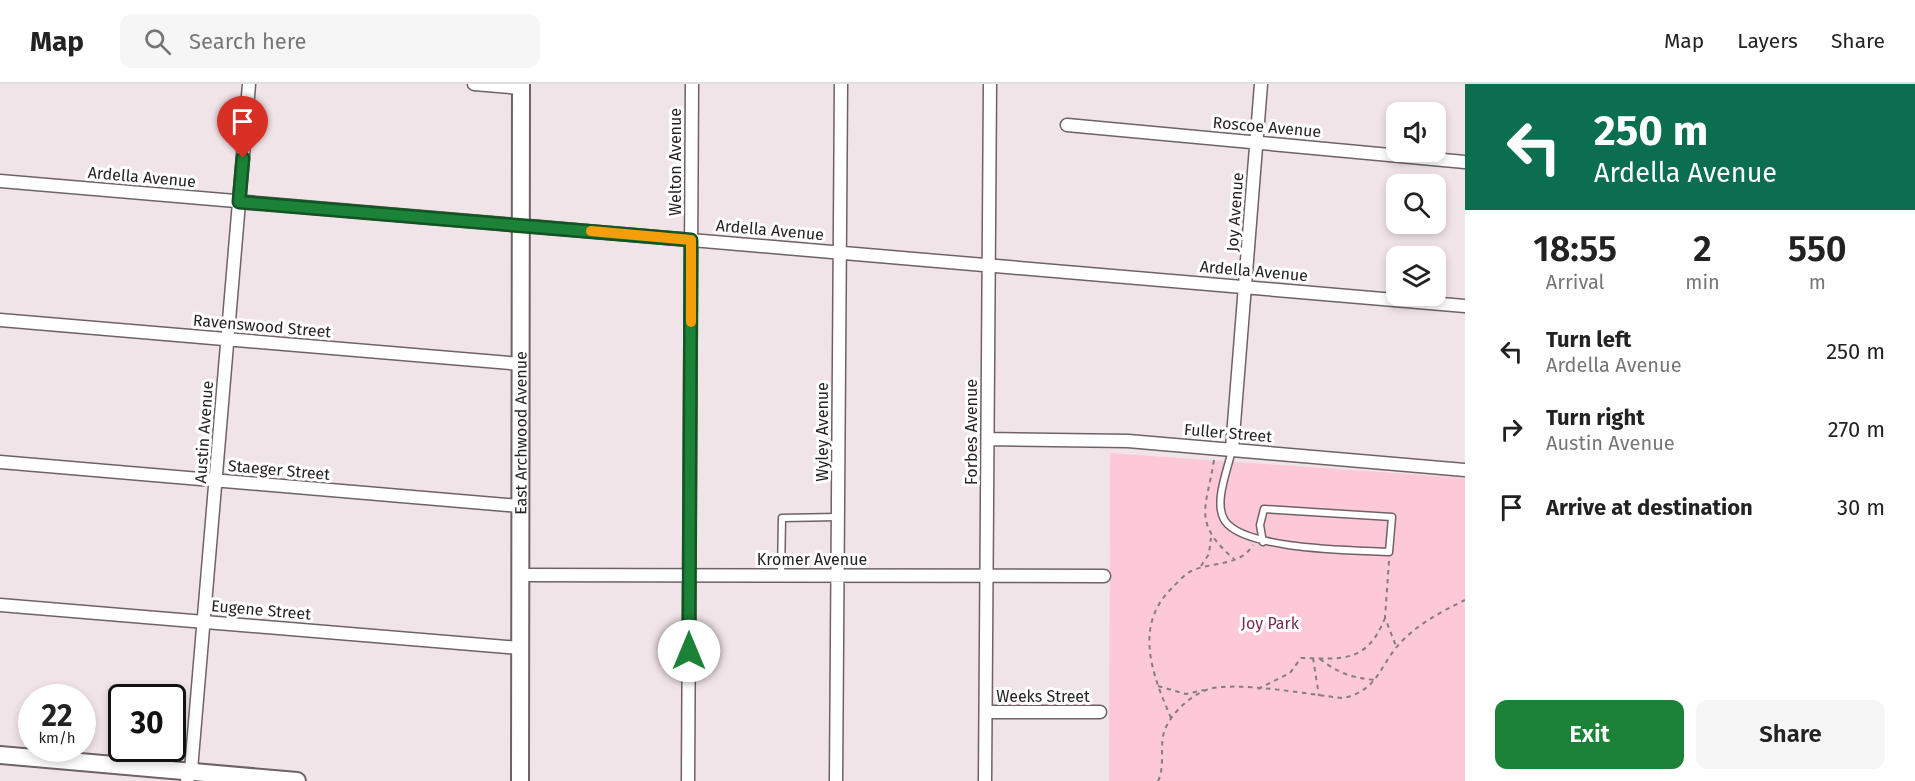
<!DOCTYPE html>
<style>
body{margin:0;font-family:"Fira Sans",sans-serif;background:#f6f6f6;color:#222;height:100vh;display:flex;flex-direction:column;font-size:22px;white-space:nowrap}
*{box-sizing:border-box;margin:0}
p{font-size:20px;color:#767676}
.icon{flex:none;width:33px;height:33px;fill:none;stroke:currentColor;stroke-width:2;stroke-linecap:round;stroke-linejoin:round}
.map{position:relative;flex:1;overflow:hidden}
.panel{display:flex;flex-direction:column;background:#fff;width:450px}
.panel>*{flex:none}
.hud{background:#0b6e4f;color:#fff;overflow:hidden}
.tools{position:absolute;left:1386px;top:18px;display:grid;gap:12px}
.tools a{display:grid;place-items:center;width:60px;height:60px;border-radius:12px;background:#fff;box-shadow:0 3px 9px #0003;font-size:30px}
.speed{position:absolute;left:18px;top:600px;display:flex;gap:12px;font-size:30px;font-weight:700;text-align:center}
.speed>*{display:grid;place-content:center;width:78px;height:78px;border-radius:50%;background:#fff;box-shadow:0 3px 9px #0003;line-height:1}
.speed small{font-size:15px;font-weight:400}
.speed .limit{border:3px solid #111;border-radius:9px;background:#fff;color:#111}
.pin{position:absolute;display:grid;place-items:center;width:51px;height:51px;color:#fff;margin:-62px -26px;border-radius:50% 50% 50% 0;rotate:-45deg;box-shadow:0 0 6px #0007}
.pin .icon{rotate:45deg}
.me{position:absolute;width:66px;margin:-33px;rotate:0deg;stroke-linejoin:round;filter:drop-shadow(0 0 4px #0008)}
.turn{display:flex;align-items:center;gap:21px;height:126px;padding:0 30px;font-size:27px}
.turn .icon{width:78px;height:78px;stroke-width:2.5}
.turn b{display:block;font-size:42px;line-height:51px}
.eta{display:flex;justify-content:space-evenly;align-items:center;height:102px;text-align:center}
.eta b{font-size:36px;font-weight:600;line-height:42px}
.button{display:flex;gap:12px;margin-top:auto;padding:12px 30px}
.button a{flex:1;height:69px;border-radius:12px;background:#1c8237;color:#fff;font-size:24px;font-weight:600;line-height:69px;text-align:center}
.button a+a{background:#f6f6f6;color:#222}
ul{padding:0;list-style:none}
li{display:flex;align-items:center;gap:18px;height:78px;padding:0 30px}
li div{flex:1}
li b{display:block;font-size:22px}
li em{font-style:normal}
header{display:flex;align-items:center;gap:36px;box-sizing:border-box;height:84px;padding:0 30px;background:#fff;border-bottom:2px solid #e0e0e0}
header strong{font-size:28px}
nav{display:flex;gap:33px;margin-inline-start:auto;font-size:21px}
.search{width:420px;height:54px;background:#f6f6f6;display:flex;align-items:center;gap:15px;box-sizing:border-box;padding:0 21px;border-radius:12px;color:#767676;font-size:22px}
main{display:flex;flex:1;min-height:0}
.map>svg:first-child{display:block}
.green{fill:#fdc9d9}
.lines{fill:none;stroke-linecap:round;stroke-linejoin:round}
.lane-casing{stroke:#6e6266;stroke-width:9}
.street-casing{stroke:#6e6266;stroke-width:15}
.secondary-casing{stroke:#6e6266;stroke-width:20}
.path{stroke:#857d80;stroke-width:2;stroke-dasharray:4.5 4.5;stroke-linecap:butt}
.lane{stroke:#fff;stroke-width:6}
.street{stroke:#fff;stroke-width:12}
.secondary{stroke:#fff;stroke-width:16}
.route-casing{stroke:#125424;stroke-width:15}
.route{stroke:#1c8237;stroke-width:10}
.slow{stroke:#f59e0b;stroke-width:10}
.labels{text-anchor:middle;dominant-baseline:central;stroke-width:6;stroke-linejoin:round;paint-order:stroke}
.street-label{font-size:16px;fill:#262123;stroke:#fff}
.park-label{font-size:16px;fill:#792a4b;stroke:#fff}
</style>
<header>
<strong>Map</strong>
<div class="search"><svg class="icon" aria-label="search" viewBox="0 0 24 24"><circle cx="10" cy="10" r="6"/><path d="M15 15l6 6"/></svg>Search here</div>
<nav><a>Map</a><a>Layers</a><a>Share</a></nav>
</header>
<main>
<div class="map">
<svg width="1465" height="697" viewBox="0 0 1465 697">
<rect width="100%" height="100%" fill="#f1e4e8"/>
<path class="green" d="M1110 369 1465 394V697H1109Z"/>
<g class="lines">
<g class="lane-casing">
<path id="lane" d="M1232 366C1228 385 1213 419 1225 437 1245 466 1354 466 1389 468L1392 433 1264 425 1260 441 1263 458
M781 491 782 434 838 433"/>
</g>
<g class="street-casing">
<path id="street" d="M474 0 521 4
M1067 41 1465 78
M0 97 1465 222
M0 236 521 280
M988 355 1128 357 1465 386
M1232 365 1261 0
M0 378 519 422
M520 491 1104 492
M0 521 520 564
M986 628H1100
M187 697 191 686 249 0
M688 697 692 0
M836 697 841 0
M985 697 990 0"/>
</g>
<g class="secondary-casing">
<g id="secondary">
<path d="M0 671 297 697"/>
<path id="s1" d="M520 697 521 0"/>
</g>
</g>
<path class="path" d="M1214 376C1207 423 1191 438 1234 475
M1389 477 1385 534 1396 562
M1201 482 1209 470 1211 454
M1313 574 1319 612
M1320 575C1338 589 1352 594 1375 596
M1158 602 1186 610 1204 606
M1258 605 1290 589 1301 574C1343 575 1367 579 1385 534
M1171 634C1153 592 1133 543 1171 505 1178 498 1186 488 1196 485 1217 478 1241 481 1253 461
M1158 697C1166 682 1158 659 1166 643 1174 627 1189 613 1206 606 1234 596 1311 611 1343 614 1379 607 1380 579 1402 557 1421 538 1441 528 1465 516"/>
<use href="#lane" class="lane"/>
<use href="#street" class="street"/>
<use href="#secondary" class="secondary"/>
</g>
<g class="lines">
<g class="route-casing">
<path id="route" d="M243 74 239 118 691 156 689 567"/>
</g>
<use href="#route" class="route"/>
<path class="slow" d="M591 147 691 156V238"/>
</g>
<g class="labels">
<g class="street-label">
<text transform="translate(1267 43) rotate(5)">Roscoe Avenue</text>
<text transform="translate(675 78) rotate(-90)">Welton Avenue</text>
<text transform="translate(142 93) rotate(5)">Ardella Avenue</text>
<text transform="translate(1235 128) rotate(-86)">Joy Avenue</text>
<text transform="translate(770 146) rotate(5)">Ardella Avenue</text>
<text transform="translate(1254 187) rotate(5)">Ardella Avenue</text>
<text transform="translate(262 242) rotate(5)">Ravenswood Street</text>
<text transform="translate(204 348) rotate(-86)">Austin Avenue</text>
<text stroke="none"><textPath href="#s1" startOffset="348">East Archwood Avenue</textPath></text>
<text transform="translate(822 348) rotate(-90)">Wyley Avenue</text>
<text transform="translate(971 348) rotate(-90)">Forbes Avenue</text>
<text transform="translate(1228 349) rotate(5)">Fuller Street</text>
<text transform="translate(279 386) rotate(5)">Staeger Street</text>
<text x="812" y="475">Kromer Avenue</text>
<text transform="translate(261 526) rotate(5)">Eugene Street</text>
<text x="1043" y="612">Weeks Street</text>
</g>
<g class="park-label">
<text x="1270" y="539">Joy Park</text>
</g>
</g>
</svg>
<div class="tools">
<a><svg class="icon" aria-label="sound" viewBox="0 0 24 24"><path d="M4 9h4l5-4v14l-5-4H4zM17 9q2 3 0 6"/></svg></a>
<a><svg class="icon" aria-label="search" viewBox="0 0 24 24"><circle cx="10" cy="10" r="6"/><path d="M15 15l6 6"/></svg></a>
<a><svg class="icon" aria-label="layers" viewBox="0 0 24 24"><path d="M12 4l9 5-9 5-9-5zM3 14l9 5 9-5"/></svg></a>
</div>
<div class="speed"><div>22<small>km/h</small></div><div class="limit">30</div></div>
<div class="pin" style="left:243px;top:74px;background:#d93025"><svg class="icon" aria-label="arrive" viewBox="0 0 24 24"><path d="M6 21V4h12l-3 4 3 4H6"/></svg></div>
<svg class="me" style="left:689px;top:567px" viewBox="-20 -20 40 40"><circle r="19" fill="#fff"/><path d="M0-13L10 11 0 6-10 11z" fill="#1c8237"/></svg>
</div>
<section class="panel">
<div class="hud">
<div class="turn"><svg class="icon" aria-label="left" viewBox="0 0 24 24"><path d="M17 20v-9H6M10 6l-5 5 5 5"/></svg><div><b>250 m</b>Ardella Avenue</div></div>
</div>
<div class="eta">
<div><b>18:55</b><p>Arrival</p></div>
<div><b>2</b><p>min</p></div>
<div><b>550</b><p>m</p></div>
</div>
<ul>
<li><svg class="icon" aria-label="left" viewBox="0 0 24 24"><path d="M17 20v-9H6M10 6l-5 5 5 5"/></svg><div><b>Turn left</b><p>Ardella Avenue</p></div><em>250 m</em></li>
<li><svg class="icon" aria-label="right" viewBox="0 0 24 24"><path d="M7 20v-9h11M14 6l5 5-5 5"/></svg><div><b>Turn right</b><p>Austin Avenue</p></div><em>270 m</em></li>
<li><svg class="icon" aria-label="arrive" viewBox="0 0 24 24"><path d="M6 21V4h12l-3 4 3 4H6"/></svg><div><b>Arrive at destination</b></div><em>30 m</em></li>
</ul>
<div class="button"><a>Exit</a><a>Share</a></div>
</section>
</main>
